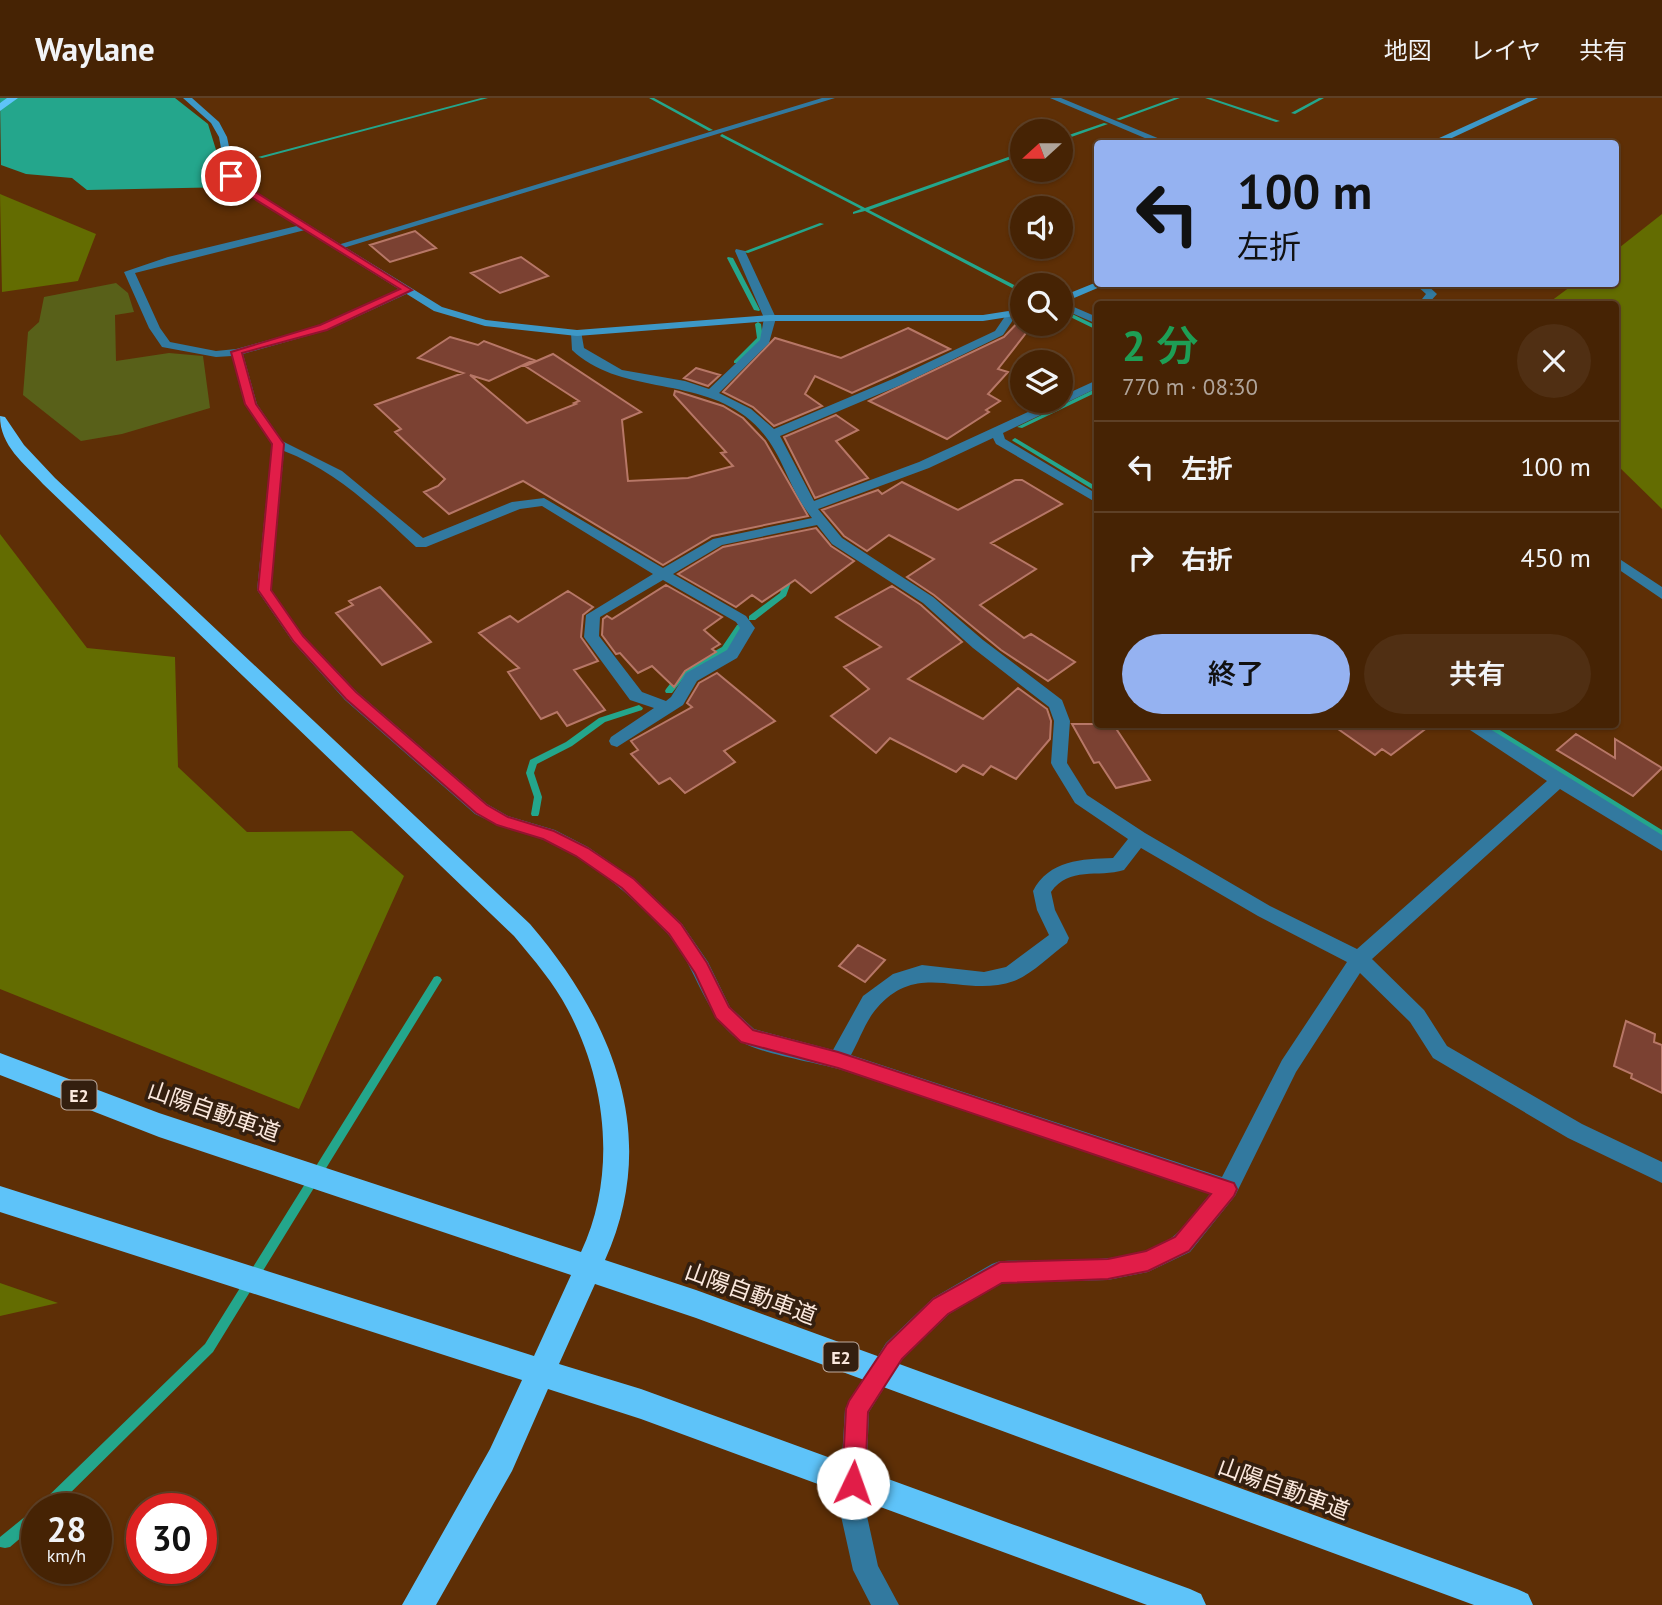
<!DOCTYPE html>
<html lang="ja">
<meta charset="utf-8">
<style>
body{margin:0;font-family:"PT Sans","Noto Sans JP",sans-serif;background:#502f13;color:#f1f3f6;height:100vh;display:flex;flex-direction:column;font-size:26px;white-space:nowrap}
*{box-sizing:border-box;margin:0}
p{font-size:23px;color:#b0a49a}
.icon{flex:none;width:38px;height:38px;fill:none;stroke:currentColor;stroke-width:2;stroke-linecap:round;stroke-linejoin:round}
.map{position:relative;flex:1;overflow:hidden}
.drawer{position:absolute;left:1094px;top:203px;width:525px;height:427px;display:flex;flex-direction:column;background:#462304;border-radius:7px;box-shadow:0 2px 5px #0004,0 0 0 2px #5e4026}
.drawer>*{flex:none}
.banner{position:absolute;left:1094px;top:42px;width:525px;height:147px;border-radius:7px;box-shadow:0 2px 5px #0004,0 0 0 2px #5e4026;background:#95b2f1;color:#111;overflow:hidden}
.needle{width:46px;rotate:249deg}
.buttons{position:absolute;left:1010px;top:21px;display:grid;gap:14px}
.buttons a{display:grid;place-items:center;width:63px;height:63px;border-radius:50%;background:#462304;box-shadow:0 2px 5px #0004,0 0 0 2px #5e4026;font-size:35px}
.speed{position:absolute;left:21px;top:1395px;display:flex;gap:14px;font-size:35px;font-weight:700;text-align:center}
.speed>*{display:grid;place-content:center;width:91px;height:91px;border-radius:50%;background:#462304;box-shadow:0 2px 5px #0004,0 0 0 2px #5e4026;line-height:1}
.speed small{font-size:18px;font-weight:400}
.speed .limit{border:10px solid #d22;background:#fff;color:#111}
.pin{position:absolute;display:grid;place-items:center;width:60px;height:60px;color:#fff;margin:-30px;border:4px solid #fff;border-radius:50%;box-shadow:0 2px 7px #0007}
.me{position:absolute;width:77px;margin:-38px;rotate:3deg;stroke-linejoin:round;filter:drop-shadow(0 0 5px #0008)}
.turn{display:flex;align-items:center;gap:24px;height:147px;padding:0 28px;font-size:32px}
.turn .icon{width:91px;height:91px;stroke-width:2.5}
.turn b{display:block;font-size:49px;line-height:60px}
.round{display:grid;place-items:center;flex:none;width:74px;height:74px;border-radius:37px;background:#502f13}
.overview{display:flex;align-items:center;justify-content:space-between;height:119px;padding:0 28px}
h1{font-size:42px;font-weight:600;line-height:52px;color:#1e9e55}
.button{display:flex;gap:14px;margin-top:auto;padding:14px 28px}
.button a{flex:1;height:80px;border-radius:42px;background:#95b2f1;color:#111;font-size:28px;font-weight:600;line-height:80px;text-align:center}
.button a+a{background:#502f13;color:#f1f3f6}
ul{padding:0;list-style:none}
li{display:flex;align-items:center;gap:21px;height:91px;padding:0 28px;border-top:2px solid #5e4026}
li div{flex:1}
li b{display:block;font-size:26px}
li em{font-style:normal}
header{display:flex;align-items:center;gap:42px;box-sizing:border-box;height:98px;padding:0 35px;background:#462304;border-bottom:2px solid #5e4026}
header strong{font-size:33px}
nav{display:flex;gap:38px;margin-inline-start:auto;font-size:24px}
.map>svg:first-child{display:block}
.green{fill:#586019}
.forest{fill:#636c01}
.water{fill:#24a68c}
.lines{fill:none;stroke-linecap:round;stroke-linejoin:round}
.stream{fill:#24a68c;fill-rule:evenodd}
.building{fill:#7b4132;stroke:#b77767;stroke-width:2}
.street{fill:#32799f;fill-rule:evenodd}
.secondary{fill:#3d98c7;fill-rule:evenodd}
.highway{fill:#5ec3f9;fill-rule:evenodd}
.route{fill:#e11d48;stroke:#92132f;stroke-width:2}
.labels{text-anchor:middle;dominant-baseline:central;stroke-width:7;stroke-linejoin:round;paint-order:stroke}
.shield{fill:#341f0f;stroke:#bfac9f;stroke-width:2}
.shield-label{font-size:18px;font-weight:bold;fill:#fbe8dd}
.near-street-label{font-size:23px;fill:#fbe8dd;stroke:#341f0f}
</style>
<header>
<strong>Waylane</strong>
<nav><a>地図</a><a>レイヤ</a><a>共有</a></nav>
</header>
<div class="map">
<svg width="1662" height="1507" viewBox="0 0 1662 1507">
<rect width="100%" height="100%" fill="#5e2f06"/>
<path class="green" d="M116 185 128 195 134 214 115 217 116 263 169 255 203 258 210 310 122 336 81 343 23 297 28 234 39 224 44 199Z"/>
<path class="forest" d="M0 96 96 136 78 183 2 194Z
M1662 116V411L1615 365V206H1547L1574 186H1615V153Z
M0 436 87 550 175 559 178 669 247 734 352 733 404 778 299 1011 0 891Z
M0 1185 58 1205 0 1218Z"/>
<path class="water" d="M0 0H175L208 26 217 55 216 74 231 89 87 92 72 80 26 76 1 67Z"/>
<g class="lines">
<path class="stream" d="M481 0H488L262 60 258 59Z
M649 0H654L713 32 709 33Z
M1174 0H1180L1120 22 1116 21Z
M1205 0H1211L1280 23 1276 24Z
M1319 0H1324L1295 16 1291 15Z
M1104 25 1108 26 1060 43V40Z
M722 36 865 110 1022 54V57L869 112 1022 191V195L865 113 853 116V114L861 111 720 38Z
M820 125 824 126 748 155 743 154Z
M728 159 733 160 760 212 759 213 754 212 727 160Z
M1060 212H1064L1097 228V232L1060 214Z
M758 224 761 226 763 240 738 265H734V263L757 240 755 226Z
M1097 290V294L1022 330 1017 329Z
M1015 340 1097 389V394L1013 343 1012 342Z
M786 477H789L793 479 786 498 755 522H749V518L780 495Z
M737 527H743L744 529 728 553 687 576 672 595H666L665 593 666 591 681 572 722 549Z
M639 607 643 610 642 612 605 624 572 648 537 666 534 675 542 699 539 716 538 718H532L531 716 534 699 526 675 530 662 566 644 599 620Z
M1479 626H1490L1662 732V739Z
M437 878 440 879 442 882 440 885 213 1254 55 1410H40L41 1405 205 1246 434 879Z
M37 1412V1426L10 1449 5 1450 0 1449V1439L32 1413Z"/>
</g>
<path class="building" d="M415 133 436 150 390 164 370 147Z
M521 159 548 178 500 195 471 175Z
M1022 220V226H1033L998 271 1008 274 988 296 1000 303 986 312 989 314 947 341 869 303 1004 239Z
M908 230 950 251 852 295 815 278 805 296 822 308 774 328 753 309 723 294 775 240 841 260Z
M450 239 478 247 484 243 534 262 489 283 470 277 527 325 576 306 574 305 579 303 525 268 553 256 641 314 622 322 628 383 688 380 733 368 721 355 726 354 674 297 675 293 679 294 723 308 743 320 765 343 808 418 712 438 663 467 523 383 449 416 424 394 438 388 445 381 395 334 401 331 375 307 463 275 418 260Z
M696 270 720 277 708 288 684 280Z
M836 317 858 332 836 343 868 380 815 400 784 339Z
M1015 382H1022L1062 406 991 445 1036 471 980 507 1024 540 1031 536 1075 564 1048 583 1001 552 934 497 907 479 934 461 889 437 867 453 844 438 822 412 878 392 882 396 902 384 958 412Z
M816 430 831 448 854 463 811 495 795 482 762 504 752 497 736 509 678 476 723 449Z
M666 487 722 519 704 532 720 546 712 551 716 554 685 573 674 589 652 568 638 575 620 555 616 556 602 537 603 521 607 518 612 521Z
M892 488 921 507 962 544 908 581 983 621 1018 590 1047 611 1051 623 1050 641 1016 681 991 668 983 677 963 667 956 674 890 640 876 655 831 618 869 591 844 569 881 549 836 519Z
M380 489 431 544 382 567 336 515 353 507 349 503Z
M568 493 593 509 583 517 581 539 598 563 574 572 605 612 567 628 557 614 541 621 508 574 519 570 479 535 510 518 518 524Z
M717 575 775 623 724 653 735 664 685 695 670 680 659 686 631 656 638 652 631 643 692 609 687 605 699 585Z
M1072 626H1113L1150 682 1116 690 1099 664 1094 665Z
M1331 626H1432L1391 657 1382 651 1375 657Z
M1576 636 1615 660V641L1662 670 1633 698 1557 652Z
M858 847 885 862 865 884 839 868Z
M1626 923 1655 936 1654 944 1662 947V995L1631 980 1632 976 1614 968Z"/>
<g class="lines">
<path class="street" d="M822 0H835L340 151 331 149Z
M1050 0H1061L1172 46H1159Z
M305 126 309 127V131L135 175 160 230 170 244 216 253 236 251 320 228 403 190H411V194L328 232 243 256 257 306 282 343 342 373 423 440 512 404 544 400 663 470 713 441 812 420C784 385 783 347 745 318 693 279 618 296 572 252L571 235 581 233 584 250 622 272 685 283 709 291 760 242 764 220 735 153 736 151 745 153 776 220 769 245 719 295 751 311 774 331 895 280 995 233 1008 214H1016L1017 216 1003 237 903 286 780 338 814 403 919 364 1052 303H1060V299L1097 282V290L1003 335 1005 341 1097 396V405L996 346 993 340 929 370 818 411 842 440 933 499 983 542 1062 602 1070 623 1067 665 1087 697 1145 735 1270 808 1357 851 1547 683 1461 626H1482L1662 737V753L1560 691 1372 861 1424 912 1447 948 1582 1026 1662 1064V1085L1568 1040 1433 960 1410 924 1360 875 1296 974 1235 1098 1190 1154 1148 1174 1108 1182 1002 1185 949 1216 902 1261 869 1314 865 1409 878 1468 899 1507H871L853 1472 839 1409 845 1311 886 1245 933 1200 992 1166 1000 1163C1047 1161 1138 1170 1175 1137 1188 1126 1199 1109 1210 1096 1087 1054 965 1012 842 972 818 965 757 955 740 943 703 917 697 867 666 834 632 798 591 762 544 742 520 732 497 728 475 716L345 602 293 544 257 492 272 346 245 306 232 258 216 259 162 249 149 230 124 174 168 159ZM284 353C336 373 376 412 416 449H426L520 411 542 408 653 476 586 517 584 539 586 542 630 602 654 610 611 639 609 643 611 647 617 649 683 607 697 583 737 560 755 530 746 518 673 476 722 447 817 427 832 446 923 505 973 550 1049 609 1054 623 1051 665 1053 669 1075 705 1128 741 1113 760C1082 761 1049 762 1033 793L1037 812 1049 837 1006 869 984 874 922 867 893 876 863 898 833 952 754 931 730 909 708 864 682 826 634 781 588 749 555 732 508 718 487 706 357 594 303 538 271 492ZM663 482 736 524 740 530 727 552 686 575 671 599 666 603 642 594 599 538 600 519ZM1141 750 1258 818 1347 864 1282 962 1222 1079 851 957C859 943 866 922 877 910 919 861 963 901 1014 883 1032 876 1051 857 1067 845L1069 840 1055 812 1051 794C1069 768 1098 780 1124 772Z
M1415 186H1426L1437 196 1428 206H1418L1426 196Z
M1060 203 1097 219V226L1060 210Z
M1615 458 1662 489V501L1615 469Z"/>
<path class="secondary" d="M183 0H192L219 24 227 39 235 77 254 93 442 209 486 222 577 232 770 217H983L1022 211V217L983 223H770L577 238 485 228 434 213 248 97 226 78 219 39 211 25Z
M1527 0H1538L1439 46H1426Z
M1097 184 1107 186 1060 206V199Z"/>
<path class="highway" d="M7 0H18L0 13V5Z
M0 318 5 319 24 347 55 380 530 826C613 923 661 1038 605 1162L696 1192 1517 1491 1528 1496 1533 1507H1474L696 1220 595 1186 559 1266 641 1291 1190 1491 1201 1496 1206 1507H1147L641 1321 548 1291 512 1373 436 1507H402L490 1351 522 1282 0 1114V1088L534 1258 571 1177 159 1039 0 977V955L159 1015 581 1154C617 1078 607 985 568 912 554 885 534 862 514 838L43 386C24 365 0 348 0 318Z"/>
</g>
<path class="route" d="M228 76H234L254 93 412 192 327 232 242 255 256 306 284 346 271 492 303 538 356 594 487 707 508 719 554 733 588 750 634 781 681 826 707 865 729 909 753 932 838 954 1234 1085 1237 1091 1234 1098 1189 1153 1148 1173 1108 1181 1002 1185 948 1216 902 1261 868 1314 865 1385 861 1393 853 1396 845 1393 842 1385 846 1311 849 1303 887 1246 933 1201 1000 1164 1108 1161 1146 1153 1175 1139 1211 1096 838 970 741 944 716 920 695 875 669 836 622 790 576 758 543 741 497 727 476 715 346 601 294 544 258 492 272 346 245 306 231 254 320 227 400 191 248 97 228 79Z"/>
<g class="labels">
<g class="shield">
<rect x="61.5" y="982.5" width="35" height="29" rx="5"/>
<rect x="823.5" y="1244.5" width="35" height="29" rx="5"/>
</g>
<g class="shield-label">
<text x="79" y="997">E2</text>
<text x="841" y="1259">E2</text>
</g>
<g class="near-street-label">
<text transform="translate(214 1013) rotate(19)">山陽自動車道</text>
<text transform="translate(751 1195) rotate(20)">山陽自動車道</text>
<text transform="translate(1284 1390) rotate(20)">山陽自動車道</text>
</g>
</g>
</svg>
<div class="buttons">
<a><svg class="needle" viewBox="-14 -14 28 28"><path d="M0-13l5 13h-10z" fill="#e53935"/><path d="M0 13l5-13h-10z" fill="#b0a49a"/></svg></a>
<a><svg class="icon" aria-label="sound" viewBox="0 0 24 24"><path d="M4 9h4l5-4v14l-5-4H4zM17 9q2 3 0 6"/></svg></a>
<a><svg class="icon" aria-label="search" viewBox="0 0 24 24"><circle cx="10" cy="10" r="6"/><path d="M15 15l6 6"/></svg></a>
<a><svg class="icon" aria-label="layers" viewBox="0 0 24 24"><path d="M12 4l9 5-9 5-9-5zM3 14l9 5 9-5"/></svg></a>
</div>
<div class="speed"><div>28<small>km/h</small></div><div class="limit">30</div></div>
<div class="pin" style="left:231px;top:78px;background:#d93025"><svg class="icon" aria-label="arrive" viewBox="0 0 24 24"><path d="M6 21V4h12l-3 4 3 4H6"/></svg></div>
<svg class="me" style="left:853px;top:1385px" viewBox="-20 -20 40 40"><circle r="19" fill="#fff"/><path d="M0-13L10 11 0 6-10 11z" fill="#e11d48"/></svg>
<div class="banner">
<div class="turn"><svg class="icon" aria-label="left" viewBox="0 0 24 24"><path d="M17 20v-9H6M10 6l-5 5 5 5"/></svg><div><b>100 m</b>左折</div></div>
</div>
<section class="drawer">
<div class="overview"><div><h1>2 分</h1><p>770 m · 08:30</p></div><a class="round"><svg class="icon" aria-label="close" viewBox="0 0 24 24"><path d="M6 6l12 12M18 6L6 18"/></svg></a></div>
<ul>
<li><svg class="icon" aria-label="left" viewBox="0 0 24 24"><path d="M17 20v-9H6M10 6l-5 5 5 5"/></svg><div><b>左折</b></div><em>100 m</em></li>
<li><svg class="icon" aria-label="right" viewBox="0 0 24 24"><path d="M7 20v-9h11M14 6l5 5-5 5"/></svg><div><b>右折</b></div><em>450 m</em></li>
</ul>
<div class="button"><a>終了</a><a>共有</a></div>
</section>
</div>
